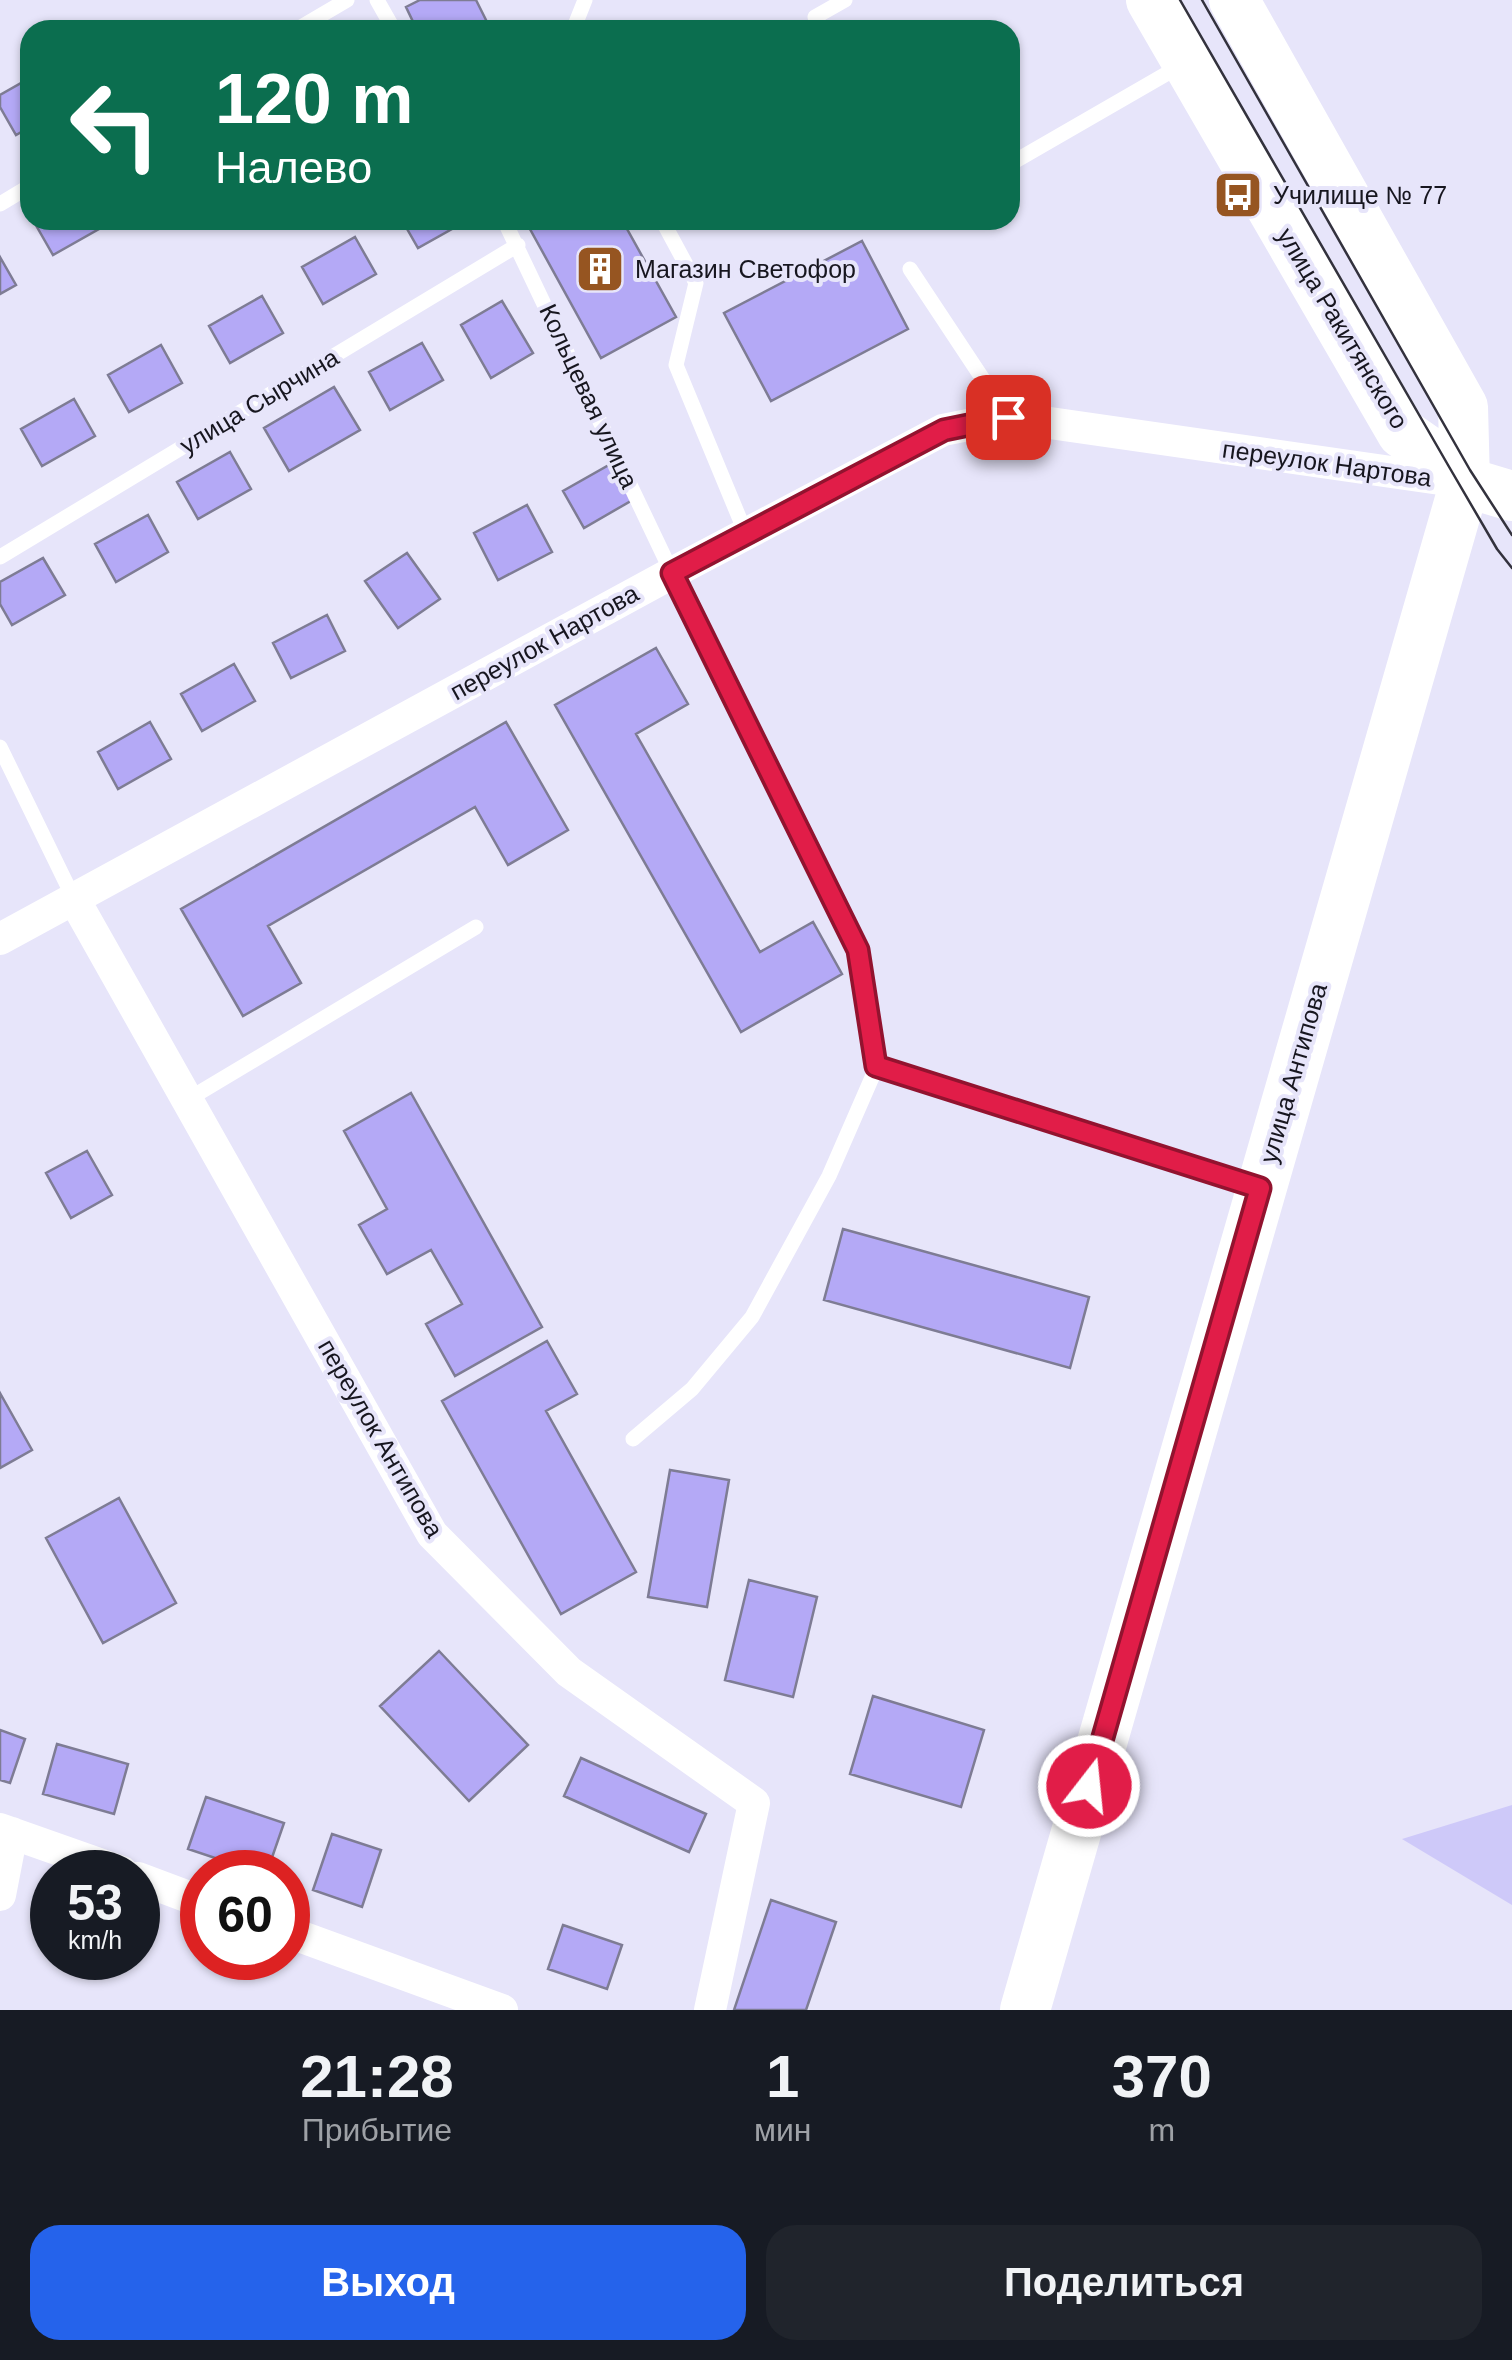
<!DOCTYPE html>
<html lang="ru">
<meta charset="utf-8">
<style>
body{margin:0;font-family:Arial,sans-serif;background:#20242c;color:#f1f3f6;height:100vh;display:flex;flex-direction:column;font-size:38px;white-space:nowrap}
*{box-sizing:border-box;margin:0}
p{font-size:32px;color:#9ea1a6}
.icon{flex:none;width:55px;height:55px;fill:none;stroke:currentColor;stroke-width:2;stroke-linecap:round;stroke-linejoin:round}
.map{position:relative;height:2010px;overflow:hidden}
.drawer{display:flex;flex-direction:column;background:#171b24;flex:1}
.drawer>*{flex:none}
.banner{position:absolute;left:20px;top:20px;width:1000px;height:210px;border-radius:30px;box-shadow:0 2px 8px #0004;background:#0b6e4f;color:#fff;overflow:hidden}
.speed{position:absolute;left:30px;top:1850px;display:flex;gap:20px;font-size:50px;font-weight:700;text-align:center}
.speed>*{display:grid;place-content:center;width:130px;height:130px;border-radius:50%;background:#171b24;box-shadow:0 2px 8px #0004;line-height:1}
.speed small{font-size:25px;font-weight:400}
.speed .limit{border:15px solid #d22;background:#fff;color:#111}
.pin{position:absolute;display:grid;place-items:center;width:85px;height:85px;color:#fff;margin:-42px;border-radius:20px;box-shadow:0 5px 15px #0006}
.me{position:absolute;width:110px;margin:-55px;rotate:16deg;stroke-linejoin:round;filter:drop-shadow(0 0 8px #0008)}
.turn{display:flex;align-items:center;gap:35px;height:210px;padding:0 30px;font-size:45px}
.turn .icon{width:130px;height:130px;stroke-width:2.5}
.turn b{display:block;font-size:70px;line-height:85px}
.eta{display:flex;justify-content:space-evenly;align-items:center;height:170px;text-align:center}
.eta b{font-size:60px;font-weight:600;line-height:70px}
.cta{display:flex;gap:20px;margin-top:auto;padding:20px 30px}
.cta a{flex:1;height:115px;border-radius:30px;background:#2563eb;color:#fff;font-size:40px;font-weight:600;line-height:115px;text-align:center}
.cta a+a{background:#20242c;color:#f1f3f6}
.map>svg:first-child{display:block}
.green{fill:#cec9f9}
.building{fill:#b4a9f6;stroke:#7e7c94;stroke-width:2.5}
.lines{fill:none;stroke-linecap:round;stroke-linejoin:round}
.service{stroke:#fff;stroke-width:15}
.minor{stroke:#fff;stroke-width:32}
.primary{stroke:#fff;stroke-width:50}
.tram{stroke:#33323d;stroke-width:2.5}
.route-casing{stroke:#92132f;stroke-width:25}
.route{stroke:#e11d48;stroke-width:18}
.labels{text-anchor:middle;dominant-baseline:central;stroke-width:8;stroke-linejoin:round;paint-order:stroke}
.poi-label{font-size:25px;fill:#17161f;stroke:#e7e5fa;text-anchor:start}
.street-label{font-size:25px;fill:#17161f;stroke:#e7e5fa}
</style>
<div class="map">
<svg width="1512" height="2010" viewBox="0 0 1512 2010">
<rect width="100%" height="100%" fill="#e7e5fa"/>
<path class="green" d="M1512 1805V1905L1402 1839Z"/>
<path class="building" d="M420 0H476L491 30H417L406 7Z
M30 78V127L16 135 0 107V95Z
M33 220H103L106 225 53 255Z
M402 220H468L418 248Z
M525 220H622L676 317 601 358Z
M355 237 376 274 323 304 302 267Z
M862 241 908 329 771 401 724 313Z
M0 257 16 285 0 294Z
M262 296 283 333 230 363 209 326Z
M502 301 533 353 491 378 461 325Z
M422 343 443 380 390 410 369 372Z
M161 345 182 383 129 412 108 375Z
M334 387 360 430 289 471 264 428Z
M74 399 95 436 42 466 21 429Z
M230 452 251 489 198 519 177 482Z
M616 461 636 498 584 528 563 491Z
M527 505 552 552 498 580 474 533Z
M148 515 168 552 116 582 95 544Z
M407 553 440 599 398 628 365 581Z
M43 558 65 595 12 625 0 604V582Z
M327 615 345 651 291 678 273 643Z
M656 648 688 704 636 734 760 952 813 922 842 974 741 1032 555 705Z
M234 664 255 701 202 731 181 694Z
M150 722 171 759 118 789 98 752Z
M506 722 568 830 508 865 475 807 268 926 301 983 243 1016 181 909Z
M411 1093 542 1327 455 1376 426 1324 462 1304 431 1250 387 1274 359 1225 387 1209 344 1131Z
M87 1151 112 1195 71 1218 46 1173Z
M843 1229 1089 1297 1070 1368 824 1300Z
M547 1341 577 1394 546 1411 636 1572 561 1614 442 1401Z
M0 1393 32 1450 0 1468Z
M670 1470 729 1480 707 1607 648 1597Z
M119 1498 176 1603 103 1643 46 1538Z
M749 1580 817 1597 793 1697 725 1680Z
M439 1651 528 1745 469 1801 380 1706Z
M873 1696 984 1730 961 1807 850 1774Z
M0 1730 25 1739 10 1783 0 1780Z
M57 1744 128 1764 114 1814 43 1794Z
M581 1758 706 1814 689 1852 564 1796Z
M206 1797 284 1823 267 1872H257L188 1849Z
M332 1834 381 1850 362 1907 313 1890Z
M771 1900 836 1922 806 2010H734Z
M563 1925 622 1945 607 1989 548 1969Z"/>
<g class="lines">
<path class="service" d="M377 0 394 30
M296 30 347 0
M573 30 585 0
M823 30 815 17 845 0
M1010 164 1180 66
M0 204 30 186
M504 220 672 573 858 951 877 1066 1255 1186
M662 220 696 283 676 365 746 534
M910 269 1008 417
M0 557 518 245
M0 747 74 899
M187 1100 476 927
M633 1439 692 1389 752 1317 829 1176 877 1066"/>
<path class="minor" d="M74 899 432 1534 569 1672 754 1803 710 2010
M0 939 672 573 943 430 1008 417 1461 482
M0 1829 122 1872
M138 1878 202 1902
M0 1895 12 1833
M288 1932 502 2010"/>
<path class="primary" d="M1151 0 1402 433 1448 465 1465 482 1512 496
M1025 2010 1465 482 1463 407 1234 0"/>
<path class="tram" d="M1180 0 1448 465 1497 549 1512 568
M1202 0 1470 470 1512 535"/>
</g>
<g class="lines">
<g class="route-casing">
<path id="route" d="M1008 417 944 430 672 573 858 950 876 1066 1260 1188 1089 1786"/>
</g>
<use href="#route" class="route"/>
</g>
<defs>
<g id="bus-square" transform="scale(2.5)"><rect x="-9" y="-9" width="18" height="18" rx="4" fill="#965521" stroke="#e7e5fa"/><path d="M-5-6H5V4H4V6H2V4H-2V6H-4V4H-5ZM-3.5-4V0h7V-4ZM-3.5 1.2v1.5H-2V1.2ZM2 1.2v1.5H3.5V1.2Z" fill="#fff"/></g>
<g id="building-square" transform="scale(2.5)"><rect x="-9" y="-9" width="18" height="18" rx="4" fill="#965521" stroke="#e7e5fa"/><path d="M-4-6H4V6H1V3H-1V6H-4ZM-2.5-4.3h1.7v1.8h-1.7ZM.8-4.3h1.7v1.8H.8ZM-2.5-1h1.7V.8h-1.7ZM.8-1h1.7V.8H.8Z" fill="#fff"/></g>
</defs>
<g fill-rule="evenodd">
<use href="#bus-square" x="1238" y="195"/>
<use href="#building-square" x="600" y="269"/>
</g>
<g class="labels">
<g class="poi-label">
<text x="1273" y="195">Училище № 77</text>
<text x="635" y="269">Магазин Светофор</text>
</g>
<g class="street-label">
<text transform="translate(1343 328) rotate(59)">улица Ракитянского</text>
<text transform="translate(589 396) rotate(65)">Кольцевая улица</text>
<text transform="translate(259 401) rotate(-31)">улица Сырчина</text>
<text transform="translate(1327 463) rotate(8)">переулок Нартова</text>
<text transform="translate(544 642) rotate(-29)">переулок Нартова</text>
<text transform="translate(1293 1073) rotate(-74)">улица Антипова</text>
<text transform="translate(381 1438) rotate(60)">переулок Антипова</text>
</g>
</g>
</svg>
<div class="speed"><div>53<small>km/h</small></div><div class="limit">60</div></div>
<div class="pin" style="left:1008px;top:417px;background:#d93025"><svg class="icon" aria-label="arrive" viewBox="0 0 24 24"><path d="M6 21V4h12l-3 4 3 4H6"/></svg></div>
<svg class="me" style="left:1089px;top:1786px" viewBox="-20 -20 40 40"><circle r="17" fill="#e11d48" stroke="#fff" stroke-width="3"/><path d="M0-11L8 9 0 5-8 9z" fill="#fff"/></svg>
<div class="banner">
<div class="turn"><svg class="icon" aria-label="left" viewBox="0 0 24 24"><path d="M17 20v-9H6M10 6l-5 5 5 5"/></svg><div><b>120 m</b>Налево</div></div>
</div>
</div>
<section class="drawer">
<div class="eta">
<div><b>21:28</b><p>Прибытие</p></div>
<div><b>1</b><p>мин</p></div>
<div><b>370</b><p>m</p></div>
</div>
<div class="cta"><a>Выход</a><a>Поделиться</a></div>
</section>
